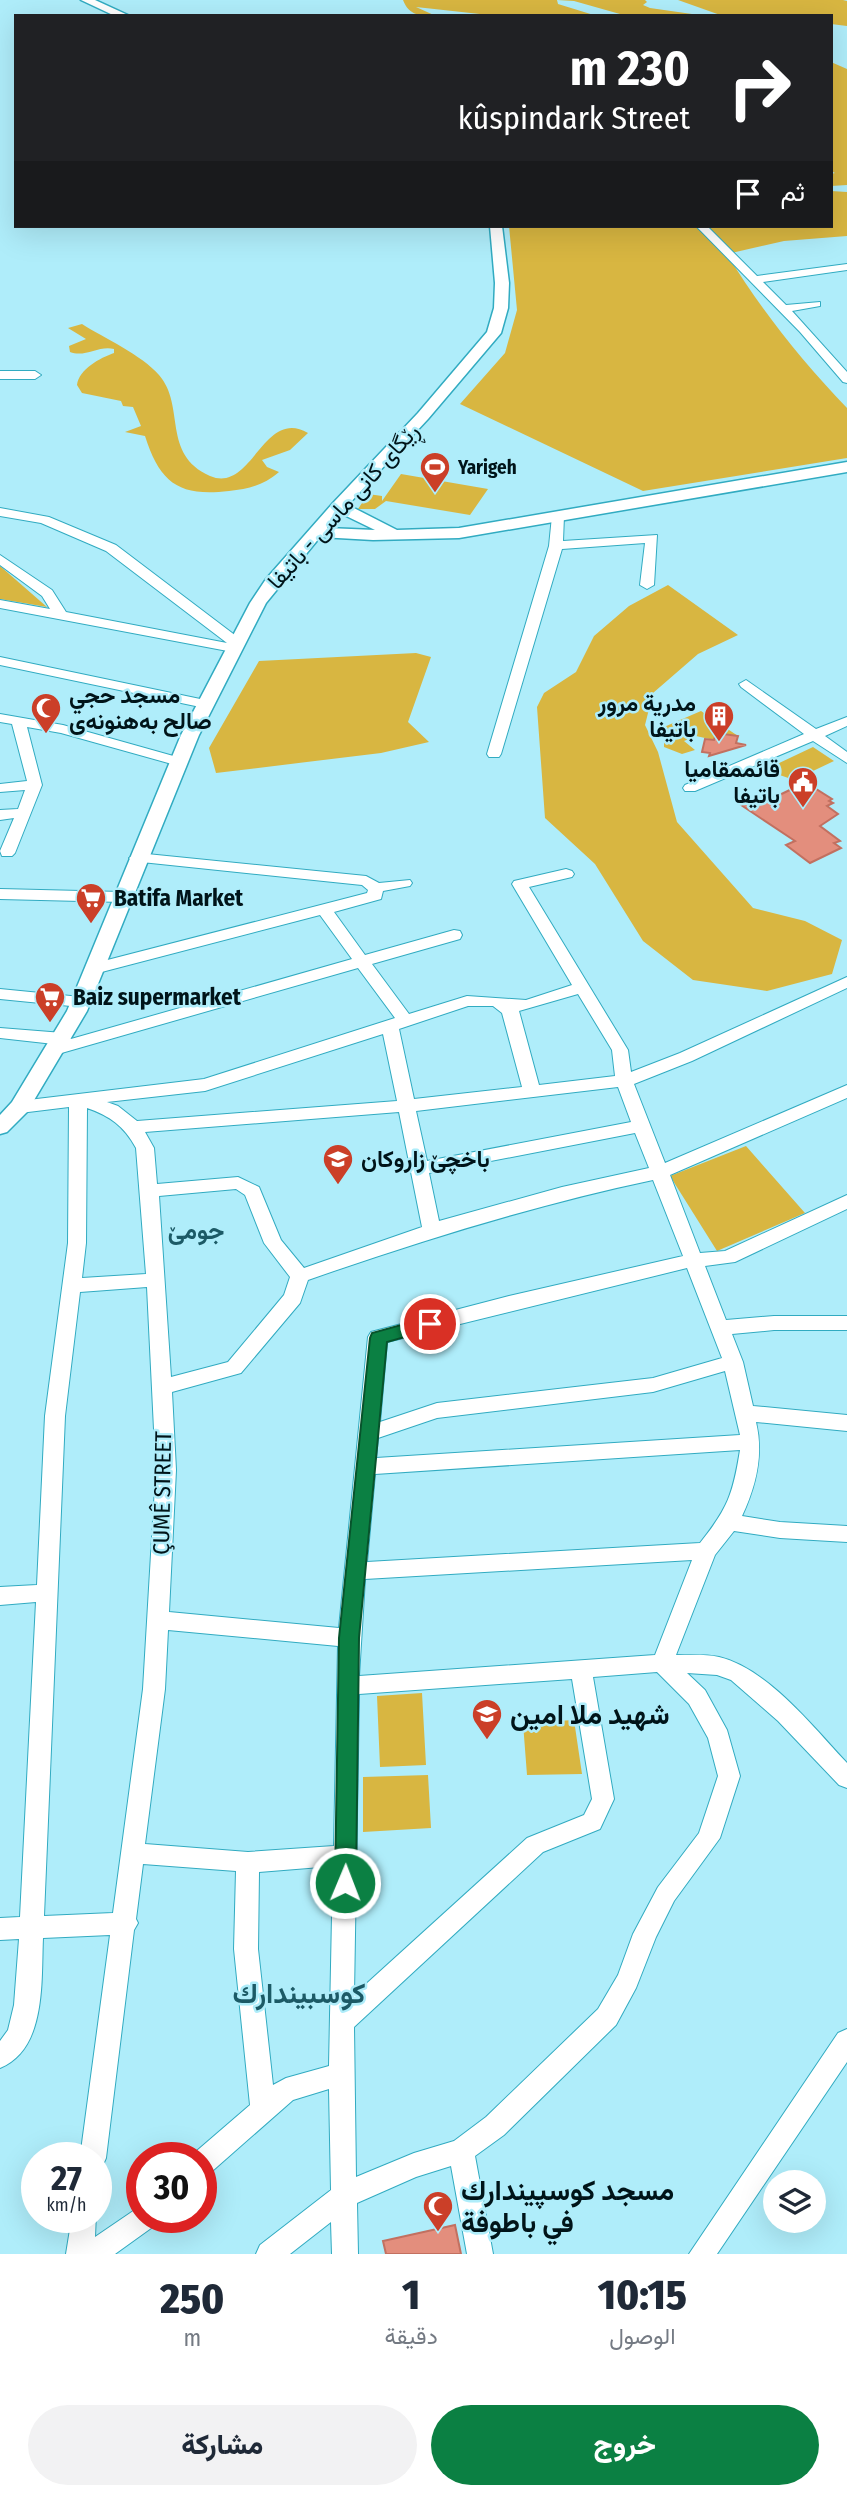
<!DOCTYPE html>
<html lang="ar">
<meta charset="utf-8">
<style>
body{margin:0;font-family:"Fira Sans Condensed",Vazirmatn,sans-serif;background:#f2f2f3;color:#1f2937;direction:rtl;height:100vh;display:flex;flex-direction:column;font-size:26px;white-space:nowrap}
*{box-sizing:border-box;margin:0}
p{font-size:23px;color:#747a83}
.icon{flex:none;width:38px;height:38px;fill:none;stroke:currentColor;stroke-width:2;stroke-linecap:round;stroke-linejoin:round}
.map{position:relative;height:2254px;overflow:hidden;direction:ltr}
.details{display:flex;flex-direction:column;background:#fff;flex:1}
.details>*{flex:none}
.top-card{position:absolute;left:14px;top:14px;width:819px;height:214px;border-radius:0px;box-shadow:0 7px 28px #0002;direction:rtl;background:#202124;color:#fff;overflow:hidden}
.tools{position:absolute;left:763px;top:2170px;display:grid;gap:14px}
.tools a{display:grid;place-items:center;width:63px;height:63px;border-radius:50%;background:#fff;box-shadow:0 7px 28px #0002;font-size:35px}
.speed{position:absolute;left:21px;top:2142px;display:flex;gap:14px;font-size:35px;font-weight:700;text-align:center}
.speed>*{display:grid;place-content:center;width:91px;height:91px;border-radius:50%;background:#fff;box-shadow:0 7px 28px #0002;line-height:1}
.speed small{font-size:18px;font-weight:400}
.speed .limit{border:10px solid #d22;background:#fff;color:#111}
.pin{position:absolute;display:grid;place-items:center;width:60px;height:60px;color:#fff;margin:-30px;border:4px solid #fff;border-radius:50%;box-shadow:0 2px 7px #0007}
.me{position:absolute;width:77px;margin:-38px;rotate:1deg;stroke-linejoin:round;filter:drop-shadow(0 0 5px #0008)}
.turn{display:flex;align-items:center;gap:24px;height:147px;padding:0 28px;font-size:32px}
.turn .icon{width:91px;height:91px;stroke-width:2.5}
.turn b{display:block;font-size:49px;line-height:60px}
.then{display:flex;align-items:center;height:66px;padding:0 28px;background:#0003;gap:14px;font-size:26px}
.eta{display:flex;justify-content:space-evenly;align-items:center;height:119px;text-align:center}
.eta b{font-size:42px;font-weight:800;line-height:49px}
.action{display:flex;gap:14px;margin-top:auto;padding:14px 28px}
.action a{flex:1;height:80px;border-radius:42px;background:#0b8043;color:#fff;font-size:28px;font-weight:800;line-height:80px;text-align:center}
.action a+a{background:#f2f2f3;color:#1f2937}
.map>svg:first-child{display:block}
.green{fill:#d8b641}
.building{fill:#e38e7d;stroke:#c27060;stroke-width:2}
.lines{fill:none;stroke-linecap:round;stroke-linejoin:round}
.minor-casing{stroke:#31abc1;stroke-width:2}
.major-casing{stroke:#31abc1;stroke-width:3}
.minor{fill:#fff;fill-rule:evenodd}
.major{fill:#fff;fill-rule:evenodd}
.route{fill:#0b8043;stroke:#07532c;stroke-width:2}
.labels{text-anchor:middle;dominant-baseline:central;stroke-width:5;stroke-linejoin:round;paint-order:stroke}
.far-poi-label{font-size:19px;font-weight:bold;fill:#001419;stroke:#afedfa;text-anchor:start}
.street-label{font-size:23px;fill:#001419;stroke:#afedfa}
.poi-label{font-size:23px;font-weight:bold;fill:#001419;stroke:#afedfa;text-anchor:start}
.neighbourhood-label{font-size:24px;font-weight:bold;fill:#1c5a66;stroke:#afedfa}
.near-poi-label{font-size:28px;font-weight:bold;fill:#001419;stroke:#afedfa;text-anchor:start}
.near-neighbourhood-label{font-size:28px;font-weight:bold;fill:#1c5a66;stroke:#afedfa}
</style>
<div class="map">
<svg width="847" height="2254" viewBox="0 0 847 2254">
<rect width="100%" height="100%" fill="#afedfa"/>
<path class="green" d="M403 0H645L647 2 643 5 650 8 706 16H627L574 1 557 0 558 4 597 16H498L416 7 436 16C421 16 409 16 403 0Z
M678 0H843L847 1V26L831 24V16H723Z
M831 62 847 69V185L831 186V174L835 173 831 171Z
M831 191 847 192V236L784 241 727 254C761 310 802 361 847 408V458L643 491 460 404 505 353 517 310 509 226H831Z
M82 324C104 338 142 355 159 375 186 406 161 454 210 476 252 494 263 407 308 433L290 450 262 460 267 467 279 472C264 485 249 489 229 491 179 497 160 483 145 436L125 432 141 426 133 407 123 406 121 401 82 393 77 385C79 369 100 358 114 353V349C99 345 85 358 70 352L69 346 86 339 68 328Z
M401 474 488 489 470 515 386 501 375 509H358L368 494 382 496V501Z
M0 566 47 607 0 599Z
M668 585 738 635 698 654 653 693 645 725 658 752 677 822 753 908 805 921 842 940 832 974 767 991 693 980 643 941 595 864 545 818 537 707 544 693 576 672 594 636 629 606Z
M416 653 431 657 408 722 429 742 381 753 216 773 209 748 259 661Z
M701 711 738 736 716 733 714 740 696 736 684 741 695 750 682 754 664 747V727Z
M813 747 834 761 794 780 774 773 756 774Z
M746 1146 805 1213 717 1251 670 1176Z
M422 1693 426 1765 380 1767 377 1696Z
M574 1720 582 1774 527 1775 523 1723Z
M428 1775 431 1828 363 1832V1777Z"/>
<path class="building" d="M716 733 738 736 736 743 746 745 709 756 710 753 702 752 705 739 714 740Z
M798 786 809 793 816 789 832 799 829 801 833 803 827 806 838 814 820 826 840 841 834 843 841 848 810 863 786 845 795 841 741 805 758 797 765 802Z
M455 2225 461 2254H386L383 2241Z"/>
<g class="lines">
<g class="minor-casing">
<path id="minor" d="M696 226H707L757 276 847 264V270L763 282 786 305 820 302V306L792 311 847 372V383L843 382 800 332Z
M0 371H35L41 375 35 379H0Z
M0 508 49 517 116 545 240 639V648L233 652 0 608V600L50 609 42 596 0 565V555L52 590 66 612 227 643 106 551 41 523 0 516Z
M558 512 564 516 563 541 657 535 654 585 647 589 640 585 645 543 562 549 501 754 499 757H489L487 754 549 546 552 516Z
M0 657 205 700 212 704 205 708 0 665Z
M746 680 816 729 847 717V726L825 736 847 752V763L813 741 695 791H685L683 788 685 785 804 734 741 687 739 684Z
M0 714 63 725 184 759 186 762 179 766 61 733 27 727 42 785 15 853 12 856H2L0 851 14 818 0 820V810L18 809 25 790 0 792V784L27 781 12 724 0 722Z
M137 853 366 876 379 883 410 880 412 883 410 886 383 891 381 899 334 912 365 955 454 930 460 931 462 935 460 939 372 964 409 1014 467 996 526 1000 572 985 512 884 514 881 566 869 572 871 574 874 572 877 529 887 628 1050 631 1072 680 1053 847 977V988L692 1061 634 1084 665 1163 847 1085V1098L670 1175 700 1253 725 1251 847 1195V1209L735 1262 705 1266 726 1320 774 1316H847V1330H774L732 1334 743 1362 753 1406 847 1415V1431L756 1422C764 1455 756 1486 742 1516L780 1522 847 1526V1542L780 1538 734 1531 715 1555 676 1655C690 1655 706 1654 719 1657 767 1668 814 1728 847 1763V1788L839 1785 778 1721 731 1680 717 1675 687 1673 705 1690 727 1730 740 1776 720 1838 674 1901 656 1937 636 1988 616 2025 504 2135 475 2156 493 2254H467L451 2166 416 2177 357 2203 358 2254H332L331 2222 290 2254H256L260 2245 331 2190 329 2089 293 2100 210 2173 201 2176V2158H191L192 2155 250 2105 234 1949 236 1871 143 1864 136 1919 138 1923 134 1930 106 2158 102 2167 96 2169V2158H80L110 1935 43 1938C41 1979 47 2049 0 2068V2041L8 2030 14 2005 19 1939 0 1940V1918L20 1917 36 1602 0 1605V1587L37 1585 45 1416 68 1243 69 1107 20 1113 11 1107 20 1101 204 1079 395 1018 358 968 58 1054 50 1048 54 1044 0 1038V1028L63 1033 71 1039 352 959 320 915 94 974 88 973 86 969 88 965 367 893 368 890 362 885 132 861 129 858ZM578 994 612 1050 615 1076 539 1085 519 1011ZM468 1006H493L502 1013 522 1087 414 1099 399 1029ZM383 1034 397 1101 137 1121 118 1106 107 1102 205 1091ZM618 1087 631 1122 427 1161 416 1111ZM87 1108C110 1116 124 1126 136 1148L146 1274 82 1278 86 1243ZM399 1112 422 1227 304 1268 281 1240 259 1187 238 1177 157 1184 154 1148 145 1132ZM635 1133 649 1168 562 1187 439 1221 429 1173ZM653 1180 683 1256 509 1296 371 1332 368 1337 339 1628 169 1612 176 1470 172 1392 241 1373 300 1303 308 1280C422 1240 535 1205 653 1180ZM236 1189 245 1195 264 1243 290 1277 284 1295 228 1362 171 1377 159 1196ZM687 1268 722 1358 653 1378 437 1403 380 1422 387 1342ZM147 1287 156 1470 143 1689 113 1913 44 1916 65 1416 80 1292ZM725 1371 740 1435 376 1458 378 1438 437 1418 653 1392ZM740 1450C733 1494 728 1508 700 1543L367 1562 375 1474ZM692 1560 655 1655 359 1676 365 1579ZM168 1630 338 1646 334 1846 248 1852 145 1844 165 1689ZM657 1672 689 1704 708 1738 718 1776 699 1833 658 1887 633 1934 618 1975 598 2009 486 2117 454 2141 414 2153 356 2177 354 2027 543 1852 600 1829 614 1799 593 1677ZM572 1679 592 1799 584 1815 527 1838 354 1995 359 1694ZM333 1866 329 2066 286 2078 273 2085 258 1949 259 1872Z
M0 889 122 892 130 897 122 902 0 899Z
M0 989 81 997 89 1002 81 1007 0 999Z
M847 2029V2062L717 2254H689L838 2033Z
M142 2205V2217H158L154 2226 115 2254H66L72 2217H96V2213L95 2237Z"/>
</g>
<g class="major-casing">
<path id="major" d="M81 0H95L130 16H115Z
M490 226H502L509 283 508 308 501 333 428 419 348 505 397 530 459 528 847 462V472L459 538 373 540 320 537 266 603 199 735 87 1011 27 1112 7 1132 0 1134V1115L12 1102 67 1011 181 735 250 603 266 579 333 503 418 413 487 332 494 308 495 283ZM340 513 375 530 327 528Z"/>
</g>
<use href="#minor" class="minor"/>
<use href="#major" class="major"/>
</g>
<path class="route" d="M430 1317 439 1324 437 1328 387 1342 359 1638 356 1883 353 1890 345 1892 338 1890 335 1883 339 1638 370 1338 372 1333Z"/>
<defs>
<g id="stadium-pin" transform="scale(1.575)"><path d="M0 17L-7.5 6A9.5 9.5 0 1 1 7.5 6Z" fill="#cb3f28" stroke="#afedfa"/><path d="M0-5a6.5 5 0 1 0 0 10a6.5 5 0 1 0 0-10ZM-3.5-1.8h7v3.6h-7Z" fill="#fff"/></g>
<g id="mosque-pin" transform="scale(1.575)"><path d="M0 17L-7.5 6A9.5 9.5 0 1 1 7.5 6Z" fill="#cb3f28" stroke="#afedfa"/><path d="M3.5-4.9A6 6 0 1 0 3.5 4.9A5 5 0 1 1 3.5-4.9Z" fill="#fff"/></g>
<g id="building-pin" transform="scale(1.575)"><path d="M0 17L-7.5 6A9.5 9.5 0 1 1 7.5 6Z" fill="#cb3f28" stroke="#afedfa"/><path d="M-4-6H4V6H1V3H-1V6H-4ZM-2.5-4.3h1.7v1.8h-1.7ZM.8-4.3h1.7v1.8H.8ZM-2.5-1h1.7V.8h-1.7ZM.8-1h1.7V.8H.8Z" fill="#fff"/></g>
<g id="civic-pin" transform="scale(1.575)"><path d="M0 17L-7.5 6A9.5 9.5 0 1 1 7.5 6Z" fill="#cb3f28" stroke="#afedfa"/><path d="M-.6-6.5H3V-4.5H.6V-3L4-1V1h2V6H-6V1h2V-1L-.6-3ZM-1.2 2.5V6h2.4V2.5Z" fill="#fff"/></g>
<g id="supermarket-pin" transform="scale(1.575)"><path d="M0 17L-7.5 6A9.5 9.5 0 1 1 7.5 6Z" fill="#cb3f28" stroke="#afedfa"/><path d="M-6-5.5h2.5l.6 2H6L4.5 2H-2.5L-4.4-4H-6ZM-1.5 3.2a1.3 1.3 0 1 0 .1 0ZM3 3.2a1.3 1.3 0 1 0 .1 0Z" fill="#fff"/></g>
<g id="school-pin" transform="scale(1.575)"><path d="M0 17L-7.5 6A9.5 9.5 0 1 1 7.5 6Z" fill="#cb3f28" stroke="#afedfa"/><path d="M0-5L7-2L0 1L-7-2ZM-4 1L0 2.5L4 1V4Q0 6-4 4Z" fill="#fff"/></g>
</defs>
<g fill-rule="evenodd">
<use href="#stadium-pin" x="435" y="467"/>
<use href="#mosque-pin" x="46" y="708"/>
<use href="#building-pin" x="719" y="716"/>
<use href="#civic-pin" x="803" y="782"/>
<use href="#supermarket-pin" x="91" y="898"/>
<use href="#supermarket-pin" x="50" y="997"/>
<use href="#school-pin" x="338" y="1159"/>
<use href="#school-pin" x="487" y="1714"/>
<use href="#mosque-pin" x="438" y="2206"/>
</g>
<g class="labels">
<g class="far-poi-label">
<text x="458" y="467">Yarigeh</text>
</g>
<g class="street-label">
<text transform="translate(343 506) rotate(-48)">ڕێگای کانی ماسی - باتيفا</text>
<text transform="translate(162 1493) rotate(-89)">ÇUMÊ STREET</text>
</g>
<g class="poi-label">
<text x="69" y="695">مسجد حجي<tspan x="69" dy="26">صالح بەھنونەی</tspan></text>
<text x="696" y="703" text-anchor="end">مدرية مرور<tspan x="696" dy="26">باتيفا</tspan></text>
<text x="780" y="769" text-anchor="end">قائممقاميا<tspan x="780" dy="26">باتيفا</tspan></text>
<text x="114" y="898">Batifa Market</text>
<text x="73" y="997">Baiz supermarket</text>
<text x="361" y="1159">باخچێ زاروکان</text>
</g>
<g class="neighbourhood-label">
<text x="196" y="1231">جومێ</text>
</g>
<g class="near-poi-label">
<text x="510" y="1714">شهيد ملا امين</text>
<text x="461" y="2190">مسجد كوسپيندارك<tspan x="461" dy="32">في باطوفة</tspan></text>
</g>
<g class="near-neighbourhood-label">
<text x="299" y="1993">كوسبيندارك</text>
</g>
</g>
</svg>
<div class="tools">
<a><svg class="icon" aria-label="layers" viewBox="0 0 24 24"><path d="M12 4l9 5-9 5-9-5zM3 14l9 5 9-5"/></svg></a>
</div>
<div class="speed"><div>27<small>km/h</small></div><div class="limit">30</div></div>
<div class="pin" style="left:430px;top:1324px;background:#d93025"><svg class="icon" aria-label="arrive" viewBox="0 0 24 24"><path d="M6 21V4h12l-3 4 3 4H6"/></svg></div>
<svg class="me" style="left:345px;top:1883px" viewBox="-20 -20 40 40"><circle r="17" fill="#0b8043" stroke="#fff" stroke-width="3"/><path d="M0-11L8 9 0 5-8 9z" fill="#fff"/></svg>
<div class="top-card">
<div class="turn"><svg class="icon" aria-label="right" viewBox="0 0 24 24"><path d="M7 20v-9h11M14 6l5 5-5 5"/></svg><div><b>230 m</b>kûspindark Street</div></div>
<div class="then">ثم<svg class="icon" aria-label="arrive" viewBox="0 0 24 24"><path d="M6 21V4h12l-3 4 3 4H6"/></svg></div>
</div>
</div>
<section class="details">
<div class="eta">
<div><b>10:15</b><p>الوصول</p></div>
<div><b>1</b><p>دقيقة</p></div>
<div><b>250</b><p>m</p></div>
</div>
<div class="action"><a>خروج</a><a>مشاركة</a></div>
</section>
